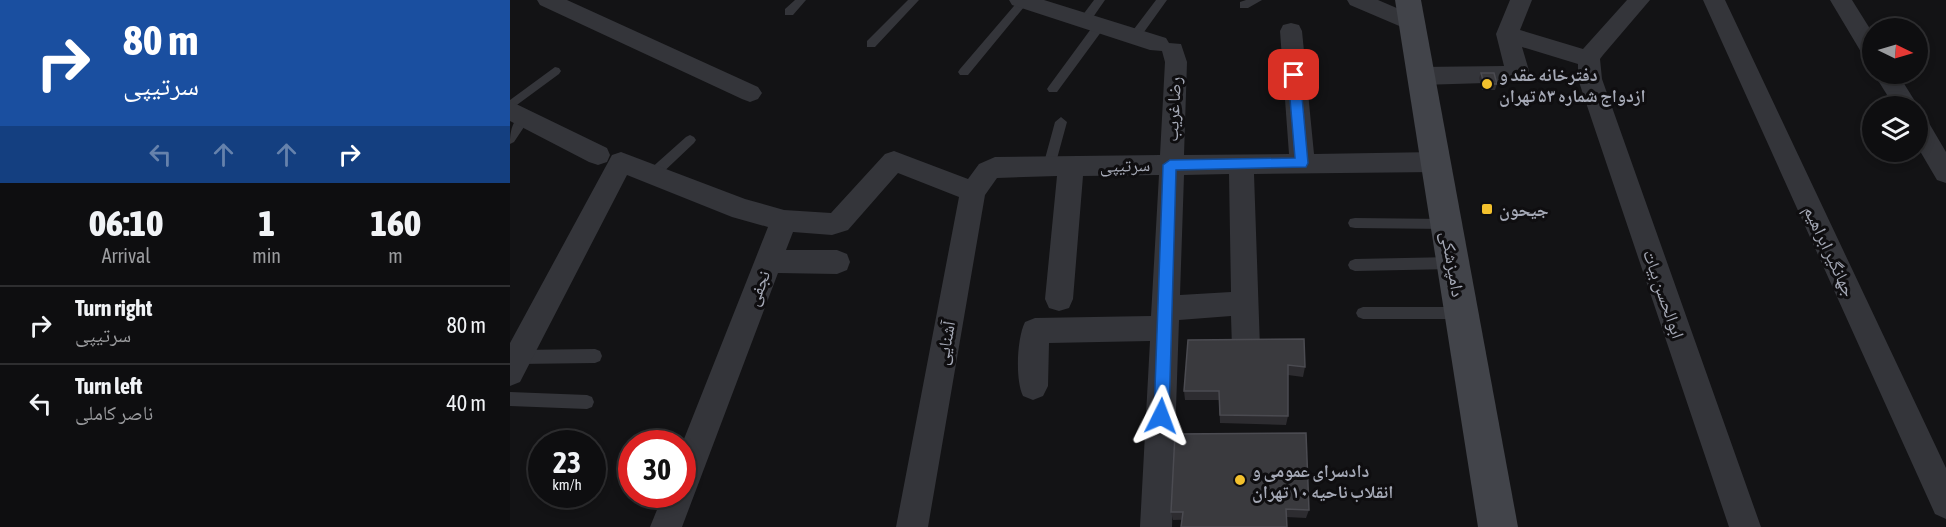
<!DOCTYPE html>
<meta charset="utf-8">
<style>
body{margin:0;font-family:"Asap Condensed","Noto Naskh Arabic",sans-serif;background:#171719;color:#f1f3f6;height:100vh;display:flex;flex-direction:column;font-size:22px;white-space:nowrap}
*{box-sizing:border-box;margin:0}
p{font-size:20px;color:#9b9c9f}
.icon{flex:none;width:33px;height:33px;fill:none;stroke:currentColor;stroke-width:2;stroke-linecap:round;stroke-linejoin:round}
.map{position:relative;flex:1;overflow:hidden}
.drawer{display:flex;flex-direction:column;background:#0e0e10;width:510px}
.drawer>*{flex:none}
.hud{background:#1a4fa0;color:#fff;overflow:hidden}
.needle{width:39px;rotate:95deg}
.controls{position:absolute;left:1352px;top:18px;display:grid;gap:12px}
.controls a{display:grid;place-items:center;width:66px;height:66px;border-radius:50%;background:#0e0e10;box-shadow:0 3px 9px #0003,0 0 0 2px #2e2e30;font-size:30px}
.speed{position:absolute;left:18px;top:430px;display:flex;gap:12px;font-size:30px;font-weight:700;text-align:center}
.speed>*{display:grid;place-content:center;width:78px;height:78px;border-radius:50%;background:#0e0e10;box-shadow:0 3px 9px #0003,0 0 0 2px #2e2e30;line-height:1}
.speed small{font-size:15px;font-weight:400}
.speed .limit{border:9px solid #d22;background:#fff;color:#111}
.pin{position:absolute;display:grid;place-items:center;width:51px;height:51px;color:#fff;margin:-26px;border-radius:12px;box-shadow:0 3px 9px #0006}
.me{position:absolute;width:66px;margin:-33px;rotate:3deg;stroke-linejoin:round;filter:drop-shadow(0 0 4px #0008)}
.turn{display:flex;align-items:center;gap:21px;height:126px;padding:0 24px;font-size:27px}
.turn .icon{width:78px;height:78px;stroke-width:2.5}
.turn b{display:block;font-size:42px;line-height:51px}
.lanes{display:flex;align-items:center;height:57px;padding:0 24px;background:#0003;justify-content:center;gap:30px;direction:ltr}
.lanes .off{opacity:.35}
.eta{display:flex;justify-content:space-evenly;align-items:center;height:102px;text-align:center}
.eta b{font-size:36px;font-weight:800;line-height:42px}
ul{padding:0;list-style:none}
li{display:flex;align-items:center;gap:18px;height:78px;padding:0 24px;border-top:2px solid #2e2e30}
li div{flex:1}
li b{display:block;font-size:22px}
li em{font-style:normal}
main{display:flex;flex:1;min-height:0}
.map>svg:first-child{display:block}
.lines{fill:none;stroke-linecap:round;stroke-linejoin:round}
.lane{fill:#34353a;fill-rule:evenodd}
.street{fill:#34353a;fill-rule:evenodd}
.secondary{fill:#42444a;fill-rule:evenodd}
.wall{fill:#2d2c30}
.building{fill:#3a3a3e;stroke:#4b4b51;stroke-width:1.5}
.route{fill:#1a73e8;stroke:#114b97;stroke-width:1.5}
.poi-dot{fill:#f3c12d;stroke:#0f0e10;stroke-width:2}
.labels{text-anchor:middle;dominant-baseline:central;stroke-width:6;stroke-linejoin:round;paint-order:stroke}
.poi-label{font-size:18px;font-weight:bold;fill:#a5a9b6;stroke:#0f0e10;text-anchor:start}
.street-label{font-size:18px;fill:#a5a9b6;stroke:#0f0e10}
</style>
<main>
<section class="drawer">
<div class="hud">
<div class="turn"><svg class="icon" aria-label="right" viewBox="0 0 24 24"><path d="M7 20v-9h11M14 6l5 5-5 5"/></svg><div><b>80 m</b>سرتیپی</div></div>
<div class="lanes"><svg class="icon off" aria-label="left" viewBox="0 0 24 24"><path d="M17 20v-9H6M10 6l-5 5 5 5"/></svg><svg class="icon off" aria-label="ahead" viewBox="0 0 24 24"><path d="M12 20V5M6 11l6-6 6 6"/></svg><svg class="icon off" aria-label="ahead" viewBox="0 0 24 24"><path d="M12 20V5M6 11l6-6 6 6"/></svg><svg class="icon" aria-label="right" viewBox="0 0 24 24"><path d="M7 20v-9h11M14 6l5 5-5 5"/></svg></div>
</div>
<div class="eta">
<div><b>06:10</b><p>Arrival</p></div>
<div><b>1</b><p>min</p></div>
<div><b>160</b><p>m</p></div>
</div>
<ul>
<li><svg class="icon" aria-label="right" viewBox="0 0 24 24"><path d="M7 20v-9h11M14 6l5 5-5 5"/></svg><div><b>Turn right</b><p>سرتیپی</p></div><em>80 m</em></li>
<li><svg class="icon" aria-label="left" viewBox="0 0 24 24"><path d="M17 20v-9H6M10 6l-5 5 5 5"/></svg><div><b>Turn left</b><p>ناصر کاملی</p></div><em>40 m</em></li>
</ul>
</section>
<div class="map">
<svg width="1436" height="527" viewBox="0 0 1436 527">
<rect width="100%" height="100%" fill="#131315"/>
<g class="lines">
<path class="lane" d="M285 0H296L283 15H275V9Z
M398 0H409L365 47H357V41Z
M509 0 519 1 458 75H450L448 72 450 69Z
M584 0H595L579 23H571L569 20Z
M646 0H657L629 39H621V33Z
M736 0H752L738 8H730V2Z
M590 21 596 25 594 28 547 92H539L537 89 539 86 586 22Z
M45 67 49 68 51 71 49 74 0 110V100Z
M14 113 20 118 4 142 0 144C0 132 2 119 14 113Z
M551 117 557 122 545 166 539 171 533 166 545 122Z
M180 135 184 137 186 140 184 143 147 178H139L137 174 139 170 176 137Z
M845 218 936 219 941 220 943 224 941 228 936 229 845 228 840 227 838 223 840 219Z
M943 257 948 259 950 263 948 267 943 269 845 271 840 269 838 265 840 261 845 259Z
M853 307H951L956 309 958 313 956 317 951 319H853L848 317 846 313 848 309Z
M85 349 90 351 92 356 90 361 85 363 8 364 3 362 1 357 3 352 8 350Z
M0 392 77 395 82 397 84 402 82 407 77 409 0 406Z"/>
<path class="street" d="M27 0H57L248 87 252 93 248 99 240 102 232 99 30 5Z
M499 0H534L656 38 659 43 671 44 677 62 674 155 779 154 770 31 773 25 781 23 789 25 792 31 804 154 926 152 935 155 938 162 935 169 926 172 744 174 750 348 746 357 736 361 726 357 722 348 721 316 669 320 662 527H630L640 341 539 343 538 386 533 396 523 400 513 396C505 379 507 338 515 322L525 318 641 316 649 175 573 176 563 299 559 308 549 311 539 308 535 299 547 176 487 178 475 195 418 527H386L449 197 388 173 338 230 322 235 283 232 276 250H327L337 254 340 262 337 270 327 274 268 273 172 527H140L153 495H172V444L258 227 222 217 117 175 10 382 0 386V343L102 155 111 152 235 199 274 210 321 213 375 154 384 151 458 179 469 164 485 157 650 155 655 62 652 51 640 50 502 5ZM719 174 721 292 670 295 674 175Z
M837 0H868L910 18 913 23 910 28 902 31 894 28 840 5Z
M1000 0H1022L1010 30 1073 49 1117 0H1140L1093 55 1090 59 1092 79 1251 527H1219L1068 79V64L1012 47 1020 74 1016 80 1008 82 911 85 903 82 899 76 903 70 911 67 994 66 986 34Z
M1193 0H1215L1436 468V519L1425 514Z
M1320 0H1342L1362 32V59L1354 57Z
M1364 74H1388L1408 106 1407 108 1384 106Z
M0 101 97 148 100 155 97 162 88 165 79 162 0 121Z
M1407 116 1416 118 1436 152V183L1427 180 1407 146Z"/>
<path class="secondary" d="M885 0H911L1008 527H968Z"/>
</g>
<path class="wall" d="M971 73 987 84 985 90H972L969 78Z
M678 340 795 367 793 377 778 375V416L776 425 710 423 709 400H675L674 391Z
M665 434 799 510 796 518 776 517 663 520 661 512Z"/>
<path class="building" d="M971 73H984L987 84H974Z
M794 339 795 367 778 365V416L710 415 709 391H674L678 340Z
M796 433 799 510 776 509 777 527H671L673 512H661L665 434Z"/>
<path class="route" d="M784 71 790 75 798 163 796 167 666 170 659 416 657 421 651 424 646 421 644 416 653 165 660 160 785 158 778 75Z"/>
<g class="poi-dot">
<circle cx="977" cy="84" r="6"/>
<rect x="971" y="203" width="12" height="12" rx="3"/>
<circle cx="730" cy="480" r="6"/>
</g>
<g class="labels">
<g class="poi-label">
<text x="989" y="74">دفترخانه عقد و<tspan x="989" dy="21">ازدواج شماره ۵۳ تهران</tspan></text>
<text x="989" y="209">جیحون</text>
<text x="742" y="470">دادسرای عمومی و<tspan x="742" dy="21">انقلاب ناحیه ۱۰ تهران</tspan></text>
</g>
<g class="street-label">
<text transform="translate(663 109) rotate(-87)">رضا غریب</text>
<text transform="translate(615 165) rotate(-1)">سرتیپی</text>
<text transform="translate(1320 251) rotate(65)">جهانگیر ابراهیم</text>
<text transform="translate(943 264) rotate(80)">دامپزشکی</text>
<text transform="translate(248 288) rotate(-69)">نجفی</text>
<text transform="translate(1154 294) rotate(71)">ابوالحسن بیات</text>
<text transform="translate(435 343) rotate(-80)">آشنایی</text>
</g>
</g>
</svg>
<div class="controls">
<a><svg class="needle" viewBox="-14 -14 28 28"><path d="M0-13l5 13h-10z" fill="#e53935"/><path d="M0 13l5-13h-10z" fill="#9b9c9f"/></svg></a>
<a><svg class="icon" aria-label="layers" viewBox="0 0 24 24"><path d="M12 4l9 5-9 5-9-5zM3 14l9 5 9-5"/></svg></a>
</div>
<div class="speed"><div>23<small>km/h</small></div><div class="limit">30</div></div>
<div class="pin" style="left:784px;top:75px;background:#d93025"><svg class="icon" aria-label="arrive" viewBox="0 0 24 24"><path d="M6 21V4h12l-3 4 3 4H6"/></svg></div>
<svg class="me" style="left:651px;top:416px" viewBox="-20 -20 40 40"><path d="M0-17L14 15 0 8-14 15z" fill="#1a73e8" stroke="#fff" stroke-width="4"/></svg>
</div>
</main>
